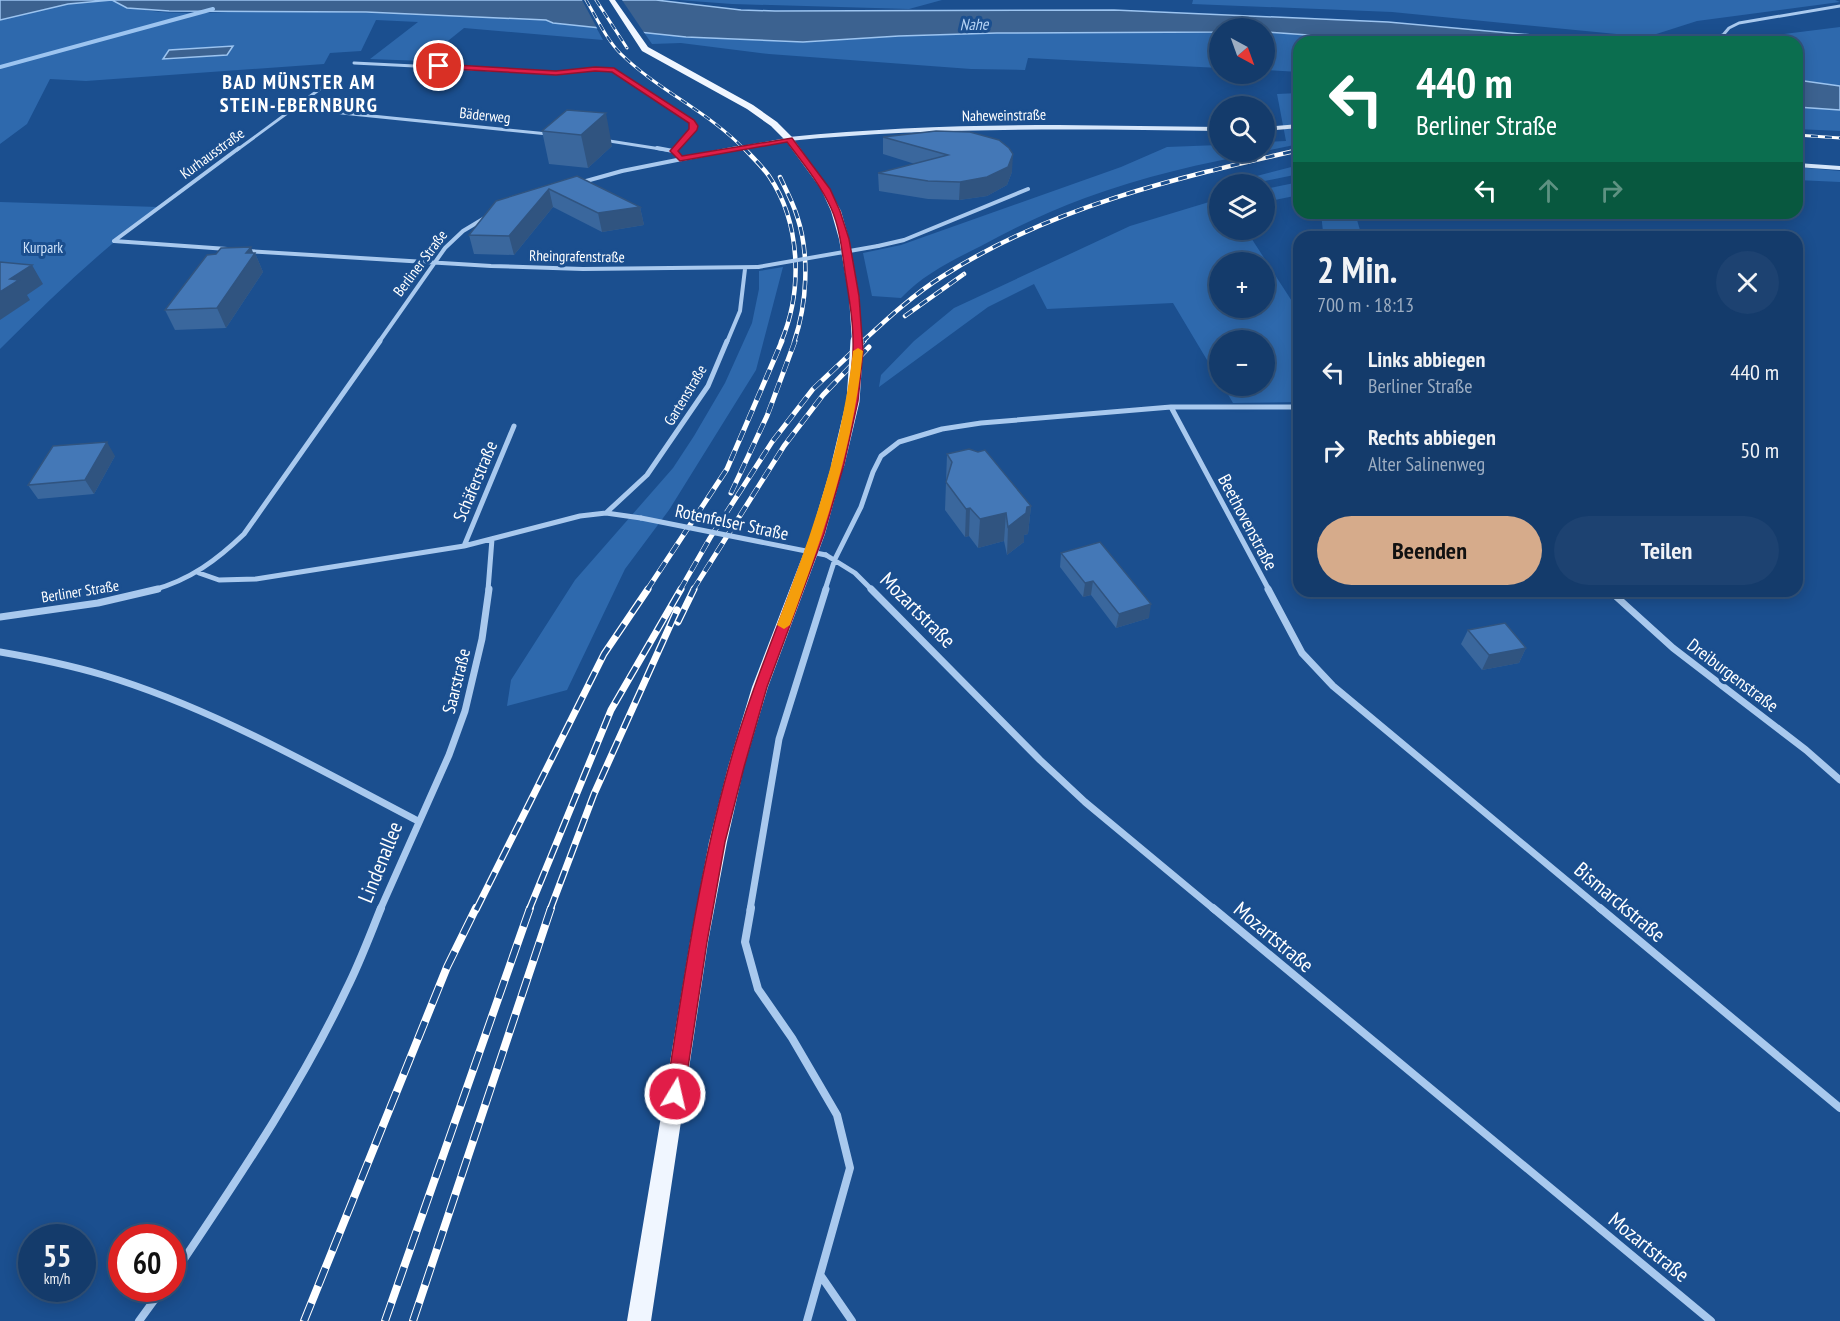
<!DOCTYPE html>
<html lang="de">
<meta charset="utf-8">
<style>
body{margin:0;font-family:"PT Sans Narrow",sans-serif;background:#1d4271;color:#f1f3f6;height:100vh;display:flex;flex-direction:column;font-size:22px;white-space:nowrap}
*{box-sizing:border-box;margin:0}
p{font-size:20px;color:#9dadc1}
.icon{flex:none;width:33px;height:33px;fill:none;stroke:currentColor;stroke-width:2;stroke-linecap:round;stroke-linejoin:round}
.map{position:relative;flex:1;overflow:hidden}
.drawer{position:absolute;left:1293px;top:231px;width:510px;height:366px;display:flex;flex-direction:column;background:#143b6b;border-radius:18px;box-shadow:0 3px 15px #0003,0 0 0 2px #33557e}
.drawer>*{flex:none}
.banner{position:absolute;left:1293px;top:36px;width:510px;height:183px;border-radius:18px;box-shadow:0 3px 15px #0003,0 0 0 2px #33557e;background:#0b6e4f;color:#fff;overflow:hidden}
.needle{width:39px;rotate:139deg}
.fabs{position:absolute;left:1209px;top:18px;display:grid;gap:12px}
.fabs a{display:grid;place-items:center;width:66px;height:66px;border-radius:50%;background:#143b6b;box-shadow:0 3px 15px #0003,0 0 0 2px #33557e;font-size:30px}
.speed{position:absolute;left:18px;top:1224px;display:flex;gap:12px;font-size:30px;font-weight:700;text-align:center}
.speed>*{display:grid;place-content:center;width:78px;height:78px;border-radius:50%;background:#143b6b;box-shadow:0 3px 15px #0003,0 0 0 2px #33557e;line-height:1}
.speed small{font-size:15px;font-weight:400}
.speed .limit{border:9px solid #d22;background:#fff;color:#111}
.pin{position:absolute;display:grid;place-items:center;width:51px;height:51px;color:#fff;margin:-26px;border:3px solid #fff;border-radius:50%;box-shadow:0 2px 6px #0007}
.me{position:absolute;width:66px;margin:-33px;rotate:9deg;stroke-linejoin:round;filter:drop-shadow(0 0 4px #0008)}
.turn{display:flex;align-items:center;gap:21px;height:126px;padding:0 24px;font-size:27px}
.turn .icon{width:78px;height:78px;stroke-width:2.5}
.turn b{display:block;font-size:42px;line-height:51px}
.lanes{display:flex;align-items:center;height:57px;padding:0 24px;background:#0003;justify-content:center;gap:30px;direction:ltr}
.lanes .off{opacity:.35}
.round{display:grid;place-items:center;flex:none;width:63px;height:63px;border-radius:32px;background:#1d4271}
.headline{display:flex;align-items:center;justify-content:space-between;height:102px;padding:0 24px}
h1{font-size:36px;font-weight:700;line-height:45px}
.button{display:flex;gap:12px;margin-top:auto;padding:12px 24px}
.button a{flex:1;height:69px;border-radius:36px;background:#d6ab8b;color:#111;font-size:24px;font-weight:700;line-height:69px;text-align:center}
.button a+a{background:#1d4271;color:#f1f3f6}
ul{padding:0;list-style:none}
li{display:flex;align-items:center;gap:18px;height:78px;padding:0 24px}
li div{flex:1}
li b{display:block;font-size:22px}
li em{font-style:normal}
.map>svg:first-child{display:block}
.green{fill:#2e69ad;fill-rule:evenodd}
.water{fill:#3c6290;stroke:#9cc4f0;stroke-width:1.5}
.pier{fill:#1b4f8f}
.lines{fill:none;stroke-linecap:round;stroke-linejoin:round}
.stream{stroke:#9cc4f0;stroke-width:4}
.street-far4{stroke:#a9c9ee;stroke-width:3}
.street-far3{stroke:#a9c9ee;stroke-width:4}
.street-far2{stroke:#a9c9ee;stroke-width:5}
.street-far1{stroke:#a9c9ee;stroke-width:7}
.street{stroke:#a9c9ee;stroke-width:8}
.secondary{fill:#d6e6fa;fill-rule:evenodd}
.primary{fill:#f0f6ff;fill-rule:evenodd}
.rail-far4-casing{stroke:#fff;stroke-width:3}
.rail-far3-casing{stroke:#fff;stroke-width:4.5}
.rail-far2-casing{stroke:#fff;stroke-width:5}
.rail-far1-casing{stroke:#fff;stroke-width:7}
.rail-casing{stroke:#fff;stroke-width:8}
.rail-far4{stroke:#1b4f8f;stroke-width:2;stroke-dasharray:7;stroke-linecap:butt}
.rail-far3{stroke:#1b4f8f;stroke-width:3;stroke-dasharray:9;stroke-linecap:butt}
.rail-far2{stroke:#1b4f8f;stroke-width:4;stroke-dasharray:11;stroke-linecap:butt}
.rail-far1{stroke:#1b4f8f;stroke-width:4.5;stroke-dasharray:14;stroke-linecap:butt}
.rail{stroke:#1b4f8f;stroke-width:6;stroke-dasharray:19;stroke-linecap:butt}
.street-bridge-far2{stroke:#a9c9ee;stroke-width:3}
.street-bridge-far1{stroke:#a9c9ee;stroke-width:4}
.street-bridge{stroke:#a9c9ee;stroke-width:5}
.primary-bridge-far1{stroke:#f0f6ff;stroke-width:10}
.primary-bridge{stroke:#f0f6ff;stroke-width:13}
.wall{fill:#3a679d}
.shaded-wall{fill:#305480}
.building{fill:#4478b7;stroke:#305480;stroke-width:1.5}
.route{fill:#e11d48;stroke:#92132f;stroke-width:1.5}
.slow{fill:#f59e0b}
.labels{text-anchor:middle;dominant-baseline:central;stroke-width:6;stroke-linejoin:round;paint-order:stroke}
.far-street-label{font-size:15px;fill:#fff;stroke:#1b4f8f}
.far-park-label{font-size:15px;fill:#cfe3fa;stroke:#1b4f8f}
.far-water-label{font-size:16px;font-style:italic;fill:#b5d3f5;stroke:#1b4f8f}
.street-label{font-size:18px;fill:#fff;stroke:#1b4f8f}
.far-district-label{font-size:20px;font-weight:bold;letter-spacing:1.5px;fill:#fff;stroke:#1b4f8f}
.near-street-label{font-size:21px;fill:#fff;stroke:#1b4f8f}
</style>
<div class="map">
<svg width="1840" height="1321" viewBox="0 0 1840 1321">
<rect width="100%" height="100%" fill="#1b4f8f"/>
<path class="green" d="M112 0C155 21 223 10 271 11 362 12 454 15 546 20L553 23 596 27 603 40 464 28 423 61 370 59 418 22 376 20 361 51 330 53 324 64 86 81 50 79 27 124 0 144V20L68 4Z
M678 0H942L909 9 732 4Z
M1193 0H1835L1840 2 1697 21 1647 37 1392 12 1192 4Z
M1840 27V86L1797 80V42H1719Z
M643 31 686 37 803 42 899 36 997 33 1219 32V68L1028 58 1025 70 971 69 769 54 681 43 652 44Z
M1264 32 1390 40 1405 42H1299V72L1265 70Z
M1299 93V144L1265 151V142L1286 141 1277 94Z
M1797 107 1840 110V131L1797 129Z
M1219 145 1220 152H1262C1203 163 1142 177 1085 198 1049 211 1014 228 981 246 951 261 924 274 901 298L872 296 863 253 901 245 1121 167 1167 147Z
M1299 165V174L1250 184H1226Z
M1797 167 1840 171V182L1797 180Z
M1299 182V195L1265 202V189Z
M1219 199 1220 230H1246L1299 312V402L1233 403 1223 386H1264V340H1220L1219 380 1173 303 1047 309 1034 284 988 307 879 387 881 375 914 341 954 308 1130 226ZM1220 262H1264V308H1220Z
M0 202 158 207C101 250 51 298 0 349Z
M1321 213H1355L1362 237H1326L1323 232Z
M783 267 756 370 669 510 625 569 567 690 507 706 511 680 575 580 673 468 694 436 725 383 752 323 759 289V271Z"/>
<path class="water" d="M0 0H656L741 10 775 11 1114 10 1388 22 1555 37 1580 42H1405L1265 32 1264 28H1220L1219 32 997 33 899 36 803 42 686 37 553 23 546 20 366 12 169 11 127 8 112 0 68 4 0 20Z
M233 46 227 55 163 59 169 50Z
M1797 80 1840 86V110L1797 107Z"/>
<path class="pier" d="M582 0H622L645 34 598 30Z"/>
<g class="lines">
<path class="stream" d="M0 67 213 9"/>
<path class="street-far4" d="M1697 42 1723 35 1729 28 1739 23 1840 6
M354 63 556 73 595 69 614 70 692 122 693 130 674 150
M293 108 548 134
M603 140 667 150
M773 142 789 139
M237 150 324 86"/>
<path class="street-far3" d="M657 148 673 151
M675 148 673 151 680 158
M579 183 622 171 717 152
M114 241 227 249
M114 241 239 148
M878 246 904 240 1028 189
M246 251 491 266 583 269 758 267
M379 342 445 248 463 231 488 216
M727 342 740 311 745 269"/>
<path class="street-far2" d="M1171 407 1269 590
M606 513 647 475 708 386 727 341
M464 546 514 426
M826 555 855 573 872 590
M199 573 219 580 256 579 464 546 580 516 606 513 641 518
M153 590C190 580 217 560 244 534L380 341
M488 590 492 539
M825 590 835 559 861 507 873 472 881 456 899 442 942 429 981 423 1171 407H1299"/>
<path class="street-far1" d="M871 589 1040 760 1085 802 1215 910
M1268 589 1302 653 1333 686 1602 910
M1610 591 1673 648 1806 750 1840 780
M0 617 98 603 158 589
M0 652C35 658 69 665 103 675 213 708 316 768 418 821
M380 910 449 755 465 711 482 639 489 589
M750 910 779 739 826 589"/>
<path class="street" d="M751 908 745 942 758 989 792 1038 837 1115 850 1168 807 1321
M1213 908 1711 1321
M1600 908 1840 1108
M821 1276 852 1321
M172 1277C234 1184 299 1090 347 988 360 962 370 935 381 908
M139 1321 163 1288"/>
<path class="secondary" d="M1299 124V128L1264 131V127Z
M1058 125 1220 127V131C1076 129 932 127 789 141L786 139 789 137C879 128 968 125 1058 125Z
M1797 163 1840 166V170L1797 167Z"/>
<path class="primary" d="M609 0H615L648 47 753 105 777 122 792 137 829 189 841 211 849 239 859 296 858 298 849 296 839 239 831 211 821 189 786 141 771 126 747 109 642 51Z
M838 460 844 464 825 534 768 687 744 767 727 842 708 942 651 1321H627L690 942 709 842 728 767 752 687 811 534 832 464Z"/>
<g class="rail-far4-casing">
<path id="rail-far4" d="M586 0C597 18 606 39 621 54 659 91 709 112 745 150
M596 0 627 48
M1797 135 1840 138"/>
</g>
<g class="rail-far3-casing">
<path id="rail-far3" d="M744 148C752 157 762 166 769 176 801 223 803 291 781 342
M780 177C786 190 793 203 797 216 810 255 807 304 794 342
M905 316 964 274
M862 342C887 319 914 294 943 276 1051 207 1176 178 1299 150"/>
</g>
<g class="rail-far2-casing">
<path id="rail-far2" d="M731 493 767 416 795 341
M647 590 727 469 782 341
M680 590 710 538 772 442 813 389 864 341
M693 590 784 446 823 395 869 347"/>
</g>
<g class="rail-far1-casing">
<path id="rail-far1" d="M678 622 694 589
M476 910 604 654 648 589
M529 910 611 710 681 589
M550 910 594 794 677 610"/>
</g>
<g class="rail-casing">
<path id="rail" d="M304 1321 447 967 476 908
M385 1321 530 908
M413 1321 551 908"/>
</g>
<use href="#rail-far4" class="rail-far4"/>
<use href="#rail-far3" class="rail-far3"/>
<use href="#rail-far2" class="rail-far2"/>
<use href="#rail-far1" class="rail-far1"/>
<use href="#rail" class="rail"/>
<path class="street-bridge-far2" d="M728 150 773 142"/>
<path class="street-bridge-far1" d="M717 152 737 148
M758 267 878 246"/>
<path class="street-bridge" d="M641 518 826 555"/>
<path class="primary-bridge-far1" d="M854 296 857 342"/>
<path class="primary-bridge" d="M838 464 853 401 857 341"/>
</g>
<path class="wall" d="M567 110 612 146 588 168 549 164 542 131Z
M883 137 1012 172 1007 185 987 196 959 200 928 199 879 191 878 173 915 164 883 154Z
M577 176 640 207 644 225 602 232 553 207 514 255 474 254 469 235 496 201Z
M253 253H255L263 272 226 328 175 330 165 310Z
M947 454 1031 506 1028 534 1024 535V542L1007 555 1004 541 978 548 969 536 965 537 945 510Z
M115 456 94 494 38 499 28 485Z
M1061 553 1149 618 1116 628 1091 595 1083 597 1060 567Z
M1468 630 1526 648 1519 663 1482 670 1461 644Z"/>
<path class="shaded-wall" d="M606 113 612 146 588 168 581 135Z
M1013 154 1012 172 1007 185 987 196 959 200 960 182Z
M549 189 553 207 514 255 509 236Z
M640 207 644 225 602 232 598 213Z
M251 247 254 255 255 253 263 272 226 328 217 308 246 253Z
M32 265 43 284 27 295 30 300 0 320V292L10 279Z
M107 442 115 456 94 494 85 480Z
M1031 506 1028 534 1024 535V542L1007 555 1008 527 1027 507Z
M970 508 969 536 965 537 966 509Z
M1006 513 1004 541 978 548 980 519Z
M1093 581 1091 595 1083 597 1085 583Z
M1151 604 1149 618 1116 628 1119 614Z
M1526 648 1519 663 1482 670 1489 655Z"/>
<path class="building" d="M567 110 606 113 581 135 542 131Z
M936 131 970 132 999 140 1009 148 1013 154 1008 167 987 177 960 182 928 181 878 173 948 155 883 137Z
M577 176 640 207 598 213 549 189 509 236 469 235 496 201Z
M251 247 246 253H255L217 308 165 310 207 255 216 254 221 248Z
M0 262 32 265 10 279 19 280 0 292Z
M107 442 85 480 28 485 53 446Z
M969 449 978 452 985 450 1031 506 1027 507 1026 513 1008 527 1006 513 980 519 970 508 966 509 946 482 952 462 947 454Z
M1100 542 1151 604 1119 614 1093 581 1085 583 1061 553Z
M1505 623 1526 648 1489 655 1468 630Z"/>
<path class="route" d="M439 64 556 71 595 67 614 68 694 120 698 126 697 130 678 151 682 156 792 138 830 189 840 211 849 239 859 296 863 351 858 401 844 464 824 534 767 687 744 767 725 842 707 942 684 1094 682 1101 675 1103 669 1101 666 1094C683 984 699 873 729 766 760 655 813 552 839 440 845 411 852 381 853 351 854 325 849 297 845 272 842 251 840 228 831 208 820 184 803 163 787 142L680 161 670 151 689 129V123L612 72 595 71 556 75 436 68Z"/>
<path class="slow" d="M858 348 863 351C853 449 824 533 790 625L784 629 777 625C812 533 842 449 853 351Z"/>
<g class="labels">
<g class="far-street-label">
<text transform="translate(485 115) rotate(6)">Bäderweg</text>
<text transform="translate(1004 115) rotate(-1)">Naheweinstraße</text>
<text transform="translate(212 153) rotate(-36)">Kurhausstraße</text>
<text transform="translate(577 256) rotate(1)">Rheingrafenstraße</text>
<text transform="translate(420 263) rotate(-53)">Berliner Straße</text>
<text transform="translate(685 395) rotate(-59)">Gartenstraße</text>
<text transform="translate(80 591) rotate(-9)">Berliner Straße</text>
</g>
<g class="far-park-label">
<text x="43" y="247">Kurpark</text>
</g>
<g class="far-water-label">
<text transform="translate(974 24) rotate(-1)">Nahe</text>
</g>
<g class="street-label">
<text transform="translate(475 481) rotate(-67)">Schäferstraße</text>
<text transform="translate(732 522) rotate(12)">Rotenfelser Straße</text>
<text transform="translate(1248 522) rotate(62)">Beethovenstraße</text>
<text transform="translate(1733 675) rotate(37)">Dreiburgenstraße</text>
<text transform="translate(456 681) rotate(-76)">Saarstraße</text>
</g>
<g class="far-district-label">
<text x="299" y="82">BAD MÜNSTER AM<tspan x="299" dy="23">STEIN-EBERNBURG</tspan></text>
</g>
<g class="near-street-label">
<text transform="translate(918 610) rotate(45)">Mozartstraße</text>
<text transform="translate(380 862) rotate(-68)">Lindenallee</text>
<text transform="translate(1620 902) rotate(40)">Bismarckstraße</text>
<text transform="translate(1274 937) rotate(40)">Mozartstraße</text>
<text transform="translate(1649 1247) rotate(39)">Mozartstraße</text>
</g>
</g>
</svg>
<div class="fabs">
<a><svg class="needle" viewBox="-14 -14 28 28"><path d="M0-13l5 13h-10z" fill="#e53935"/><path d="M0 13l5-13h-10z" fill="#9dadc1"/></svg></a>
<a><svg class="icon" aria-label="search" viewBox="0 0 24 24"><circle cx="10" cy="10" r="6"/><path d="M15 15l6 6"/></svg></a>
<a><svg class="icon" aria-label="layers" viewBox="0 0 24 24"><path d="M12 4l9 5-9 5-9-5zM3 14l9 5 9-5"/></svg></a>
<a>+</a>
<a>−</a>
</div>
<div class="speed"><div>55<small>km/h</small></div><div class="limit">60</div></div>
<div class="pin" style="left:439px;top:66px;background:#d93025"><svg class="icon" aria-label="arrive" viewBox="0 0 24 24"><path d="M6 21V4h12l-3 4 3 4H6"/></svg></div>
<svg class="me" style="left:675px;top:1094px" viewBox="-20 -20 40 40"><circle r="17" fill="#e11d48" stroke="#fff" stroke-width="3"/><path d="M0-11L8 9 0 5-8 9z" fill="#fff"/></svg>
<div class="banner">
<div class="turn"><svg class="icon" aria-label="left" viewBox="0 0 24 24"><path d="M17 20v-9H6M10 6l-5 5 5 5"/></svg><div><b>440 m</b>Berliner Straße</div></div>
<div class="lanes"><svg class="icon" aria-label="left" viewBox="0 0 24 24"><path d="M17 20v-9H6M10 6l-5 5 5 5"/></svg><svg class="icon off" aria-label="ahead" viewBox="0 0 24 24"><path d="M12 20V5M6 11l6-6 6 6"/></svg><svg class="icon off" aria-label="right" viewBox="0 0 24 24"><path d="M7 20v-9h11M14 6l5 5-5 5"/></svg></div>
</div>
<section class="drawer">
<div class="headline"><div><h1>2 Min.</h1><p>700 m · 18:13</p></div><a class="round"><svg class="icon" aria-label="close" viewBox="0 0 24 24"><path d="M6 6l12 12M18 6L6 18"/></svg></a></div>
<ul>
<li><svg class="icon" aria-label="left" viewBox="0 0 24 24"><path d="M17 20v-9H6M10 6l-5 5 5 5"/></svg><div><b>Links abbiegen</b><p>Berliner Straße</p></div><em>440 m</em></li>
<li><svg class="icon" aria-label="right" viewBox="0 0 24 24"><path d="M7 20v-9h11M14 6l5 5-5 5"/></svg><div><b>Rechts abbiegen</b><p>Alter Salinenweg</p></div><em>50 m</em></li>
</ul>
<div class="button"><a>Beenden</a><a>Teilen</a></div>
</section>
</div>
